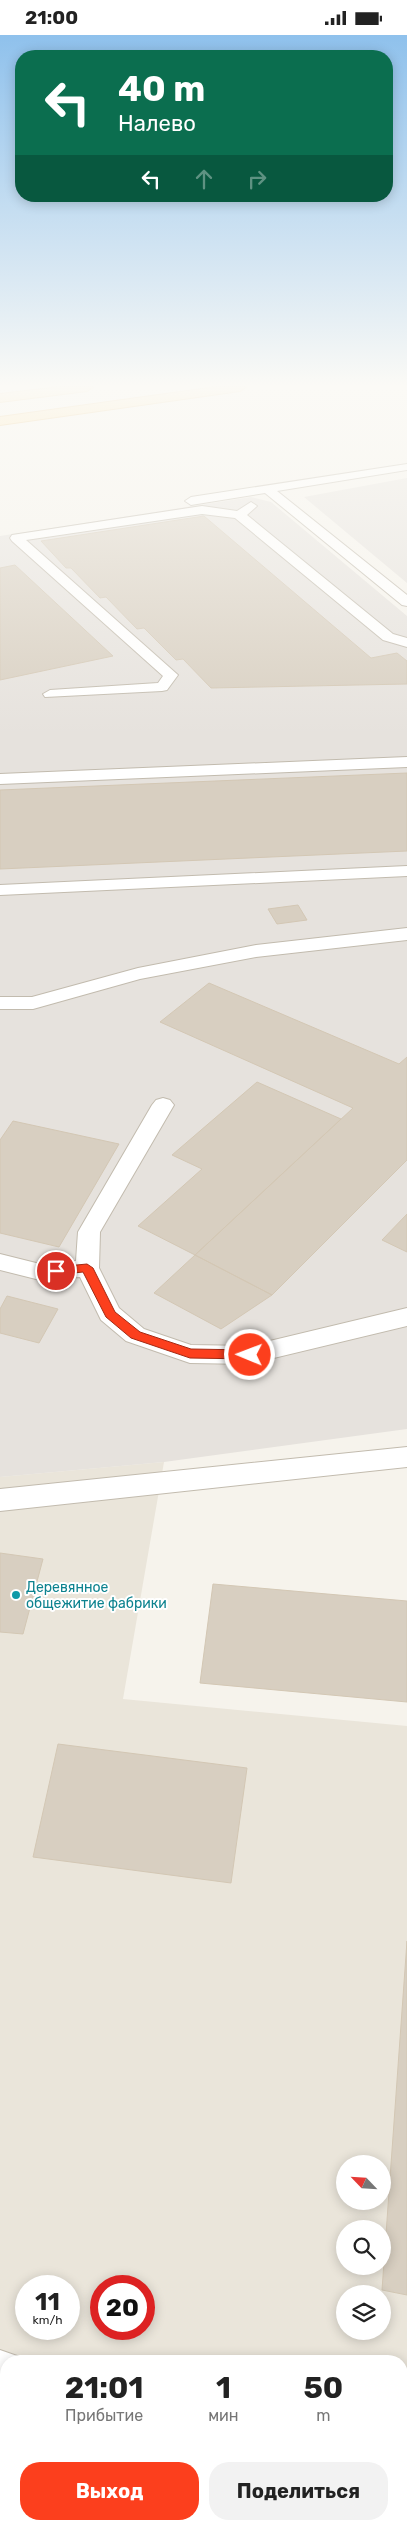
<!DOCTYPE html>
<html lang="ru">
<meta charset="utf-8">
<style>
body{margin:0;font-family:Rubik,sans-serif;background:#f2f2f2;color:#222;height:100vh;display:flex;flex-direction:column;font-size:19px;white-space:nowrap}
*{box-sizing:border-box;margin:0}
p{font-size:16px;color:#767676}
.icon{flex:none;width:28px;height:28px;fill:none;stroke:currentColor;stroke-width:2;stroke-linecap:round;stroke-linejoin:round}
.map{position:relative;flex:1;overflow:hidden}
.side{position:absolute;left:0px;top:2320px;width:408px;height:175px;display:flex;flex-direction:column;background:#fff;border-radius:20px 20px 0 0;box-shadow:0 2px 12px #0003}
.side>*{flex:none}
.banner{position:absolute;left:15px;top:15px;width:378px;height:152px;border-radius:20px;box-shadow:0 2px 12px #0003;background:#0b6e4f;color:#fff;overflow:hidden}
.needle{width:32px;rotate:295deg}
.buttons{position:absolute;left:336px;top:2120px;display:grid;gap:10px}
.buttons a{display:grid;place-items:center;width:55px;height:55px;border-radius:50%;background:#fff;box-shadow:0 2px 12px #0003;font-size:25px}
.speed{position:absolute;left:15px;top:2240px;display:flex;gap:10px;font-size:25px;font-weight:700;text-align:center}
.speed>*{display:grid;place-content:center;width:65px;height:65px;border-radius:50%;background:#fff;box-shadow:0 2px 12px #0003;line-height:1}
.speed small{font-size:12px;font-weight:400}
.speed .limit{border:8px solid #d22;background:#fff;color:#111}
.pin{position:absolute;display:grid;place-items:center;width:42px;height:42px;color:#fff;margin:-21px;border:2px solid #fff;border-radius:50%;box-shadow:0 1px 5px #0007}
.me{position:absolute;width:55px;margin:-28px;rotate:271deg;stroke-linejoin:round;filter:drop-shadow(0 0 4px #0008)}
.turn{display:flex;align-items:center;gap:18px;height:105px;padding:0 20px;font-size:22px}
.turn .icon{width:65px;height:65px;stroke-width:2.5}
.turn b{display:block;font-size:35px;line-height:42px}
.lanes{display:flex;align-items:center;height:48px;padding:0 20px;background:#0003;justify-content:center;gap:25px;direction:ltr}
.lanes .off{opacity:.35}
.eta{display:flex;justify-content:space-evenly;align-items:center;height:85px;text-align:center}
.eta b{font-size:30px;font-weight:700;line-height:35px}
.cta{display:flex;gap:10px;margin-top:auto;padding:10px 20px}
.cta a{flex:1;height:58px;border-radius:20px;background:#fc3f1d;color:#fff;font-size:20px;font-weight:700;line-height:58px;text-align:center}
.cta a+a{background:#f2f2f2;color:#222}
.status{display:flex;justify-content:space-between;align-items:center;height:35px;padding:0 25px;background:#fff;direction:ltr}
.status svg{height:14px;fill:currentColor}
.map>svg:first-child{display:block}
.residential{fill:#eae5da;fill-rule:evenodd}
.industrial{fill:#e6e2dd}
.building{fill:#d8cfc1;stroke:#d3c7b4}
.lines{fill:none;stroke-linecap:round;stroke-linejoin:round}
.service-casing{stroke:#c2bbae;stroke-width:2}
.trunk-casing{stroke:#e0a43c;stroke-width:2}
.service{fill:#fff;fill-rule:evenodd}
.trunk{fill:#ffd985;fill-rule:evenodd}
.route{fill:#fc3f1d;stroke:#a42913}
.culture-dot{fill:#0f9aa8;stroke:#fff;stroke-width:2}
.labels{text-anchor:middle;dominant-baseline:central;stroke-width:4;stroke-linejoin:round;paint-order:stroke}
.culture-label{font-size:14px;fill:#0d838f;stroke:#fff;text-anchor:start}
</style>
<div class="status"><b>21:00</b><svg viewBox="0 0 49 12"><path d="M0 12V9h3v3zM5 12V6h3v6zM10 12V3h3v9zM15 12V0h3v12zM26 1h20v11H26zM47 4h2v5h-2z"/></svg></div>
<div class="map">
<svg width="407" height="2495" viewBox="0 0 407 2495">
<rect width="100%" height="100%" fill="#f6f3ec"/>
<path class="residential" d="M164 1427 123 1664 407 1691V2495H0V1442ZM345 2129H382V2166H345ZM345 2194H382V2231H345ZM26 2251H69V2294H26ZM101 2251H144V2294H101ZM345 2259H382V2296H345ZM6 2326H401V2489H6Z"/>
<path class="industrial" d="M407 443V548L304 462Z
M251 462 271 467 407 581V1394L164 1427 0 1442V501Z"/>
<path class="building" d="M204 481 371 623 397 618 407 626V649L211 653 183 624 176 625 144 593 137 594 106 562 100 563 71 533H66L41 506Z
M15 530 113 621 0 645V533Z
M407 738V816L0 834V755Z
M298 870 307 885 277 889 268 874Z
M209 948 399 1029 407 1022V1125L272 1260 195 1220 353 1073 160 987Z
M257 1047 341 1084 195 1220 138 1191 202 1134 172 1120Z
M13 1086 119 1109 59 1212 0 1198V1105Z
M407 1179V1217L382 1205Z
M195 1220 272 1260 221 1294 154 1258Z
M7 1261 58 1274 39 1308 0 1298V1274Z
M0 1518 43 1524 23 1599 0 1597Z
M213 1549 407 1566V1667L200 1648Z
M58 1709 247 1733 231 1848 33 1822Z
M407 1906V2260L382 2255Z"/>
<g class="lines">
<g class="service-casing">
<path id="service" d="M407 429V435L277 456 407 560V571L402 570 265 458 191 470 185 466 191 462Z
M251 467 257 471 247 480 393 599 407 603V612L383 605 235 483 202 479 26 505 178 640 167 655 162 656 45 662 43 659 50 655 158 648 163 641 12 506 10 503 12 500 202 471 237 476Z
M407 722V732L0 749V739Z
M407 831V841L0 860V850Z
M407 893V905L256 922 140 944 33 974H0V962H32L138 933 256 910Z
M163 1063 170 1065 174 1070 100 1197 99 1233 119 1273 144 1294 191 1310 249 1311 407 1273V1291L249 1329 190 1328 126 1306 101 1285 80 1242 40 1245 0 1235V1219L40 1229 76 1226 78 1197 152 1070 156 1065Z
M407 1412V1432L0 1476V1454Z
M0 2315 20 2322 22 2326H6V2356L0 2355Z
M401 2379 407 2380V2422L401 2421Z"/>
</g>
<g class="trunk-casing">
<path id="trunk" d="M60 352H93L87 356 0 367V359Z
M216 352H246L240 356 0 390V382Z"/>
</g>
<use href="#service" class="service"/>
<use href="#trunk" class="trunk"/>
</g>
<linearGradient id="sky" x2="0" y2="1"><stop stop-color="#8fc1ec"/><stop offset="0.5" stop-color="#fbfaf6"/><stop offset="1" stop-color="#fbfaf6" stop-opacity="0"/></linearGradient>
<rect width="407" height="701" fill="url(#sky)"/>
<path class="route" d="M87 1229 93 1233 115 1277 140 1297 191 1314 250 1315 255 1320 250 1324 190 1323 131 1303 106 1282 83 1237 56 1240 50 1236 56 1232Z"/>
<circle class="culture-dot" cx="16" cy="1560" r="5"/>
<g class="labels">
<g class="culture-label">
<text x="26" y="1552">Деревянное<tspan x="26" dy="16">общежитие фабрики</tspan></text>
</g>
</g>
</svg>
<div class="buttons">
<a><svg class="needle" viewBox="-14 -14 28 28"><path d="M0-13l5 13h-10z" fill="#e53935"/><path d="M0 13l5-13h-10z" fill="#767676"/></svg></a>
<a><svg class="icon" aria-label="search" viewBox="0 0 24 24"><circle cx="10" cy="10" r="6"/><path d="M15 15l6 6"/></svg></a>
<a><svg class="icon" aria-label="layers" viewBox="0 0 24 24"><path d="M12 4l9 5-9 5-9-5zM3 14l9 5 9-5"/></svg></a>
</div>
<div class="speed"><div>11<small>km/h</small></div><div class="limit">20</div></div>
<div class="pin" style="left:56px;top:1236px;background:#d93025"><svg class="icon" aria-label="arrive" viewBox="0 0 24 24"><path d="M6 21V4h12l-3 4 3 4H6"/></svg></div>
<svg class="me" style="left:250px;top:1320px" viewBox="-20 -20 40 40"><circle r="17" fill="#fc3f1d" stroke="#fff" stroke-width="3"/><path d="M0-11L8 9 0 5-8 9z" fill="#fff"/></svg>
<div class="banner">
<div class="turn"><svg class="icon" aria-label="left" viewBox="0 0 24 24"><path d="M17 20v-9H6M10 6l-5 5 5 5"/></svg><div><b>40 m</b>Налево</div></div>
<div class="lanes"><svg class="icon" aria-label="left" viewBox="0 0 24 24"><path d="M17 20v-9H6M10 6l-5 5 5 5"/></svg><svg class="icon off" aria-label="ahead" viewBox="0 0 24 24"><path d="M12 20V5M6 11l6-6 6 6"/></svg><svg class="icon off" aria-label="right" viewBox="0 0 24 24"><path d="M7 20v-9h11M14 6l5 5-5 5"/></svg></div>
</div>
<section class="side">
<div class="eta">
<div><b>21:01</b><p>Прибытие</p></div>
<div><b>1</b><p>мин</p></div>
<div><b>50</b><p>m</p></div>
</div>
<div class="cta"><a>Выход</a><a>Поделиться</a></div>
</section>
</div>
